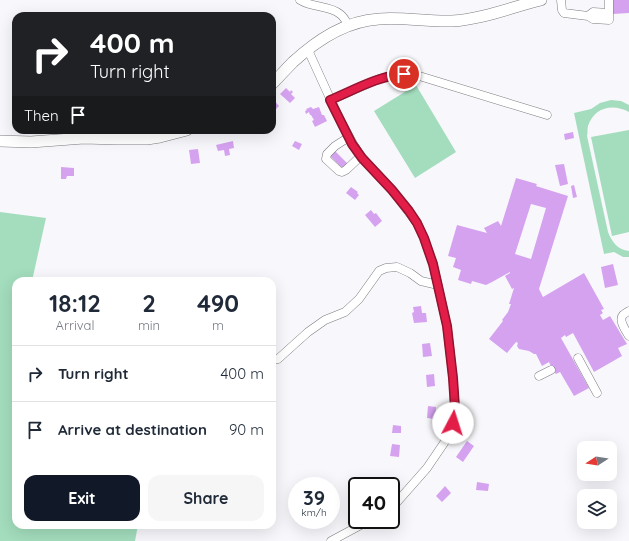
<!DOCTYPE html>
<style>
body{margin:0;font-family:Quicksand,sans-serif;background:#f6f6f7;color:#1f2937;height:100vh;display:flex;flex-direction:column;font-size:15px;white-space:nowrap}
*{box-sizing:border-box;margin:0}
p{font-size:13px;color:#747a83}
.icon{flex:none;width:22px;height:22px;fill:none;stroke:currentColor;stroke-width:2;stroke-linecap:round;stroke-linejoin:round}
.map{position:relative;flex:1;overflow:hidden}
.side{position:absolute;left:12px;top:277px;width:264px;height:252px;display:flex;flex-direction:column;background:#fff;border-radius:12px;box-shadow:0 4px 16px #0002}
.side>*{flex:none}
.top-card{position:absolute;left:12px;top:12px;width:264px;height:122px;border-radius:12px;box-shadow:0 4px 16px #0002;background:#202124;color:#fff;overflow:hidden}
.needle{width:26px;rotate:258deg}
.buttons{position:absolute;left:577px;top:441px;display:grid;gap:8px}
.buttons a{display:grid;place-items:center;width:40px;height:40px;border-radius:8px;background:#fff;box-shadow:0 4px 16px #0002;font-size:20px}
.speed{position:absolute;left:288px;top:477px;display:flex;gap:8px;font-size:20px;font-weight:700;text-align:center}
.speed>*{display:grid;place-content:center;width:52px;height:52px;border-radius:50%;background:#fff;box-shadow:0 4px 16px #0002;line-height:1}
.speed small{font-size:10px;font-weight:400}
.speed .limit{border:2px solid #111;border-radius:6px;background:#fff;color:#111}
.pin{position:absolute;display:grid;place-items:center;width:34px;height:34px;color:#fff;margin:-17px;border:2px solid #fff;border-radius:50%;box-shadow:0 1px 4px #0007}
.me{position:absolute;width:44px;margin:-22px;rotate:5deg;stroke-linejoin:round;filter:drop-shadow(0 0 3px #0008)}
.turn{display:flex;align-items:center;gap:14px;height:84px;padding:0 12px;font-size:18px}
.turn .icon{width:52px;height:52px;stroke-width:2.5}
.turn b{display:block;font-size:28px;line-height:34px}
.then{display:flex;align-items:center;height:38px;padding:0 12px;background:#0003;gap:8px;font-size:15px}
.eta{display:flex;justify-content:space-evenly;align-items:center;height:68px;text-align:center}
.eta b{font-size:24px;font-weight:700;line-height:28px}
.action{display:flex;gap:8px;margin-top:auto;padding:8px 12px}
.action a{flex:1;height:46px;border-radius:12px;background:#111827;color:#fff;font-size:16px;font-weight:700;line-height:46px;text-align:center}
.action a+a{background:#f6f6f7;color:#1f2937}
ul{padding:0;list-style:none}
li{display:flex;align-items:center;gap:12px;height:56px;padding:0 12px;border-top:1px solid #e0e1e3}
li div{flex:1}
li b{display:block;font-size:15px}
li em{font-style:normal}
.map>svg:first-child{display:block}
.green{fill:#a3ddbd}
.building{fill:#d5a2f0;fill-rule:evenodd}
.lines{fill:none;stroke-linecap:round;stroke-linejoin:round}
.minor-casing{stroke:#7c7b7f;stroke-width:9}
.major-casing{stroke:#7c7b7f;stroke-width:12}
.minor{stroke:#fff;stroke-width:8}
.major{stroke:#fff;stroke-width:11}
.route-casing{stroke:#92132f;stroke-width:10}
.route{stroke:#e11d48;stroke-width:7}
</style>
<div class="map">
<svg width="629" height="541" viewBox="0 0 629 541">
<rect width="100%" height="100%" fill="#f8f8fc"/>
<path class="green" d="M416 85 456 152 415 178 374 111Z
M611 100 621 101 629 105V112C613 103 594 107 588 126 587 129 588 133 587 136L608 232C612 242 618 250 629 251V257H623L614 252 604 254 574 113 591 109 600 103Z
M629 130V232L612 236 591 137Z
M0 212 46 218 32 281H16V525H138L135 541H0Z"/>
<path class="building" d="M613 0H629V13L613 14Z
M286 88 290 92 291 90 293 92 291 94 295 98 290 103 280 94Z
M272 98 279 106 272 113Z
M311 107 313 109 319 107 322 115H324L327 121 315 127 312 121 314 120 311 115H310L309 112 306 114 305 111 307 110 306 109Z
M573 132 574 138 565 140 564 134Z
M233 141 234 148 229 149 230 155 225 156 224 150 218 151 216 145Z
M295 141 302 144 299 150 292 146Z
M198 149 200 163 191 164 189 150Z
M333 149 348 164 343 169 328 154Z
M564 164 568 184 560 186 555 165Z
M61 167 74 168V176H67L66 179H61Z
M516 178 537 184 536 186 568 196 539 289 543 297 584 273 604 309 601 310 603 313 600 315 603 320 610 316 627 344 618 348 622 356 594 372 573 333 566 337 565 335 561 338 589 388 574 396 560 372 556 374 555 373H554L549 362 542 366 536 354H534L529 351 519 349 517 346 518 343 516 342 507 353 489 339 503 321 502 320 508 312 511 304H509L514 288 512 289 505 276 510 273V272L492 282 486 285 472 281 471 284 458 280 461 270 453 267 456 258 448 256 457 225 487 233 484 228 498 221 501 226ZM531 204 546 208 531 259 515 254Z
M574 185 577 197 573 198 571 186Z
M351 187 358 192 357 193 359 195 355 200 346 193Z
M371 210 374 214 376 213 382 221 375 227 365 215Z
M613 264 618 285 605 288 601 267Z
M421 306 422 313H426L427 322 414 323 412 313 414 312 413 307Z
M430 343 432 356 423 357 422 344Z
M434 374 435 386 427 387 426 375Z
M428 406 436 407 435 419 427 418Z
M393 425 401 426V433H392Z
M467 441 474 446 463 462 456 457Z
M392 444 400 445 399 457 390 456Z
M477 482 489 484 488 491 476 490Z
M445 486 451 493 442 502 436 496Z"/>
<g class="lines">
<g class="minor-casing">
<path id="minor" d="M300 0C312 8 329 5 340 14 343 16 346 21 348 25
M561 0 562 10 564 13 588 16 593 19 609 20V0
M588 16 593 12 609 13
M308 50 339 118 353 144 362 158 392 190 417 223 424 238 433 264 447 326 453 378 455 409 453 423 444 443 427 468 397 502 391 507
M331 100 379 79 393 75 404 74 416 75 547 115
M349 137 335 146 327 154 326 159 339 171 342 172 346 170 361 156
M629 311C627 312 625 313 623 315 618 320 626 331 629 336
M578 358 597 393
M272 360 278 359 308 332 325 320 345 312 359 299 379 271 386 268 397 267 410 273 421 281 438 285
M539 376 551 370
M331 541 370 520"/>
</g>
<g class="major-casing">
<path id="major" d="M272 84C279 77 286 69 293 62 317 40 345 21 379 19 403 17 428 22 452 21 483 19 512 7 541 0
M0 141 31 142 84 138 116 139H147L160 137 187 130"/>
</g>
<use href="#minor" class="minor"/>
<use href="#major" class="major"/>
</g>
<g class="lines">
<g class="route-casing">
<path id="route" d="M404 74C378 76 354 90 330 100L352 144 362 158 392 190 409 211 417 223 424 238 433 264 447 326 453 378 455 408 453 423"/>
</g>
<use href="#route" class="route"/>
</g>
</svg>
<div class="buttons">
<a><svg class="needle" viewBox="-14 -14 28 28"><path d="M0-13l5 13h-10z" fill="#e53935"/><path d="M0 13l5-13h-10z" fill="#747a83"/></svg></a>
<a><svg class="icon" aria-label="layers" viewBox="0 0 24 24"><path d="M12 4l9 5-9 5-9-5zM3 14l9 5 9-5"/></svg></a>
</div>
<div class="speed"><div>39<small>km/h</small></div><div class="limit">40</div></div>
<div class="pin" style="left:404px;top:74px;background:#d93025"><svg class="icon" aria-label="arrive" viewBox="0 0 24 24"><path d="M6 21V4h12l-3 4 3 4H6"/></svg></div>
<svg class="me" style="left:453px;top:423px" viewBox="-20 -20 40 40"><circle r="19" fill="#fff"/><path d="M0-13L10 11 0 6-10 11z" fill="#e11d48"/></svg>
<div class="top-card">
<div class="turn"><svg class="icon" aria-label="right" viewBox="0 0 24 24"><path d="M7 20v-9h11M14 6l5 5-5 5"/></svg><div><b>400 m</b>Turn right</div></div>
<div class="then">Then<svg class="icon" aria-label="arrive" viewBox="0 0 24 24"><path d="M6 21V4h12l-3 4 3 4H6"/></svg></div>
</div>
<section class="side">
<div class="eta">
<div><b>18:12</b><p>Arrival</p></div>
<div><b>2</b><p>min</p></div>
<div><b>490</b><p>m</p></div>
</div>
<ul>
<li><svg class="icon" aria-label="right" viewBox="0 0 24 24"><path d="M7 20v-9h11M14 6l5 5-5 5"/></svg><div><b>Turn right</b></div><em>400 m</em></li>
<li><svg class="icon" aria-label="arrive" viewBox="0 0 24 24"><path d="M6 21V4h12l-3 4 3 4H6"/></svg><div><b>Arrive at destination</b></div><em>90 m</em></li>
</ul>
<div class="action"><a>Exit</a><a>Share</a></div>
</section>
</div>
